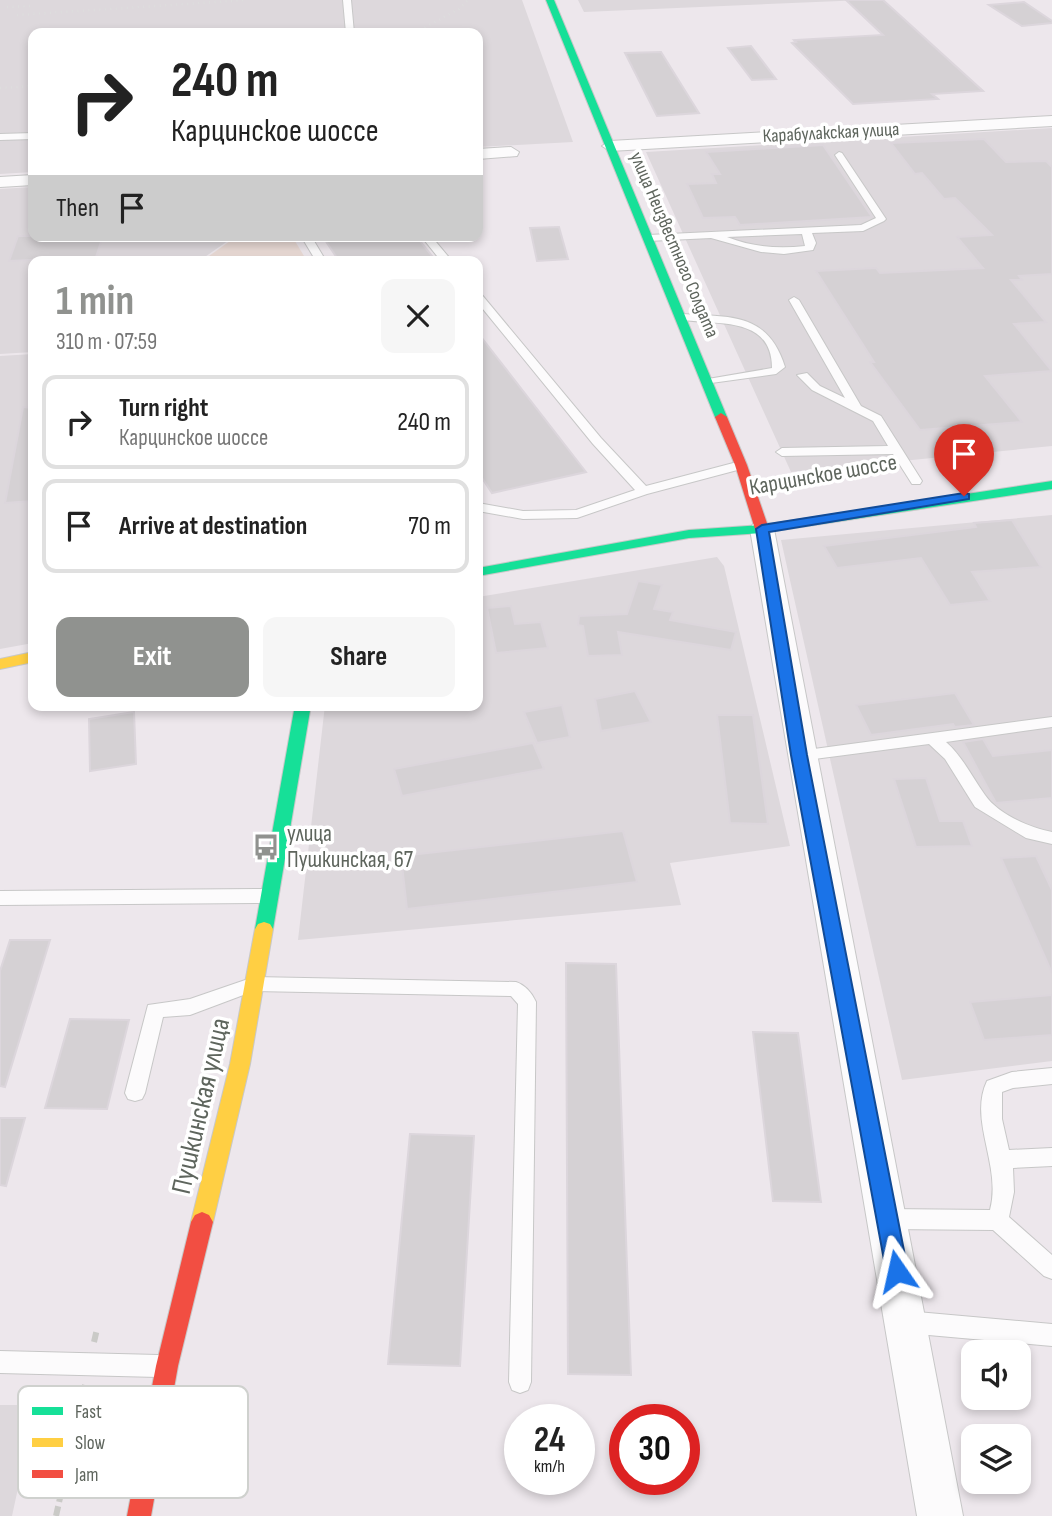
<!DOCTYPE html>
<meta charset="utf-8">
<style>
body{margin:0;font-family:"Sofia Sans Condensed",sans-serif;background:#f6f6f6;color:#222;height:100vh;display:flex;flex-direction:column;font-size:26px;white-space:nowrap}
*{box-sizing:border-box;margin:0}
p{font-size:23px;color:#767676}
.icon{flex:none;width:38px;height:38px;fill:none;stroke:currentColor;stroke-width:2;stroke-linecap:round;stroke-linejoin:round}
.map{position:relative;flex:1;overflow:hidden}
.side{position:absolute;left:28px;top:256px;width:455px;height:455px;display:flex;flex-direction:column;background:#fff;border-radius:14px;box-shadow:0 4px 10px #0003}
.side>*{flex:none}
.guide{position:absolute;left:28px;top:28px;width:455px;height:214px;border-radius:14px;box-shadow:0 4px 10px #0003;background:#fff;color:#222;overflow:hidden}
.tools{position:absolute;left:961px;top:1340px;display:grid;gap:14px}
.tools a{display:grid;place-items:center;width:70px;height:70px;border-radius:14px;background:#fff;box-shadow:0 4px 10px #0003;font-size:35px}
.speed{position:absolute;left:504px;top:1404px;display:flex;gap:14px;font-size:35px;font-weight:700;text-align:center}
.speed>*{display:grid;place-content:center;width:91px;height:91px;border-radius:50%;background:#fff;box-shadow:0 4px 10px #0003;line-height:1}
.speed small{font-size:18px;font-weight:400}
.speed .limit{border:10px solid #d22;background:#fff;color:#111}
.pin{position:absolute;display:grid;place-items:center;width:60px;height:60px;color:#fff;margin:-72px -30px;border-radius:50% 50% 50% 0;rotate:-45deg;box-shadow:0 0 7px #0007}
.pin .icon{rotate:45deg}
.me{position:absolute;width:77px;margin:-38px;rotate:349deg;stroke-linejoin:round;filter:drop-shadow(0 0 5px #0008)}
.turn{display:flex;align-items:center;gap:24px;height:147px;padding:0 28px;font-size:32px}
.turn .icon{width:91px;height:91px;stroke-width:2.5}
.turn b{display:block;font-size:49px;line-height:60px}
.then{display:flex;align-items:center;height:66px;padding:0 28px;background:#0003;gap:14px;font-size:26px}
.round{display:grid;place-items:center;flex:none;width:74px;height:74px;border-radius:14px;background:#f6f6f6}
.overview{display:flex;align-items:center;justify-content:space-between;height:119px;padding:0 28px}
h1{font-size:42px;font-weight:700;line-height:52px;color:#90928f}
.action{display:flex;gap:14px;margin-top:auto;padding:14px 28px}
.action a{flex:1;height:80px;border-radius:14px;background:#90928f;color:#fff;font-size:28px;font-weight:700;line-height:80px;text-align:center}
.action a+a{background:#f6f6f6;color:#222}
ul{padding:0;list-style:none}
li{display:flex;align-items:center;gap:21px;height:94px;margin:0 14px 10px;padding:0 14px;border:4px solid #e0e0e0;border-radius:14px}
li div{flex:1}
li b{display:block;font-size:26px}
li em{font-style:normal}
.map>svg:first-child{display:block}
.industrial{fill:#ddd8dc}
.green{fill:#e9dad5}
.building{fill:#d5d1d4;stroke:#dcd6dc;stroke-width:2}
.lines{fill:none;stroke-linecap:round;stroke-linejoin:round}
.lane-casing{stroke:#c7c7c7;stroke-width:2}
.street-casing{stroke:#c7c7c7;stroke-width:2}
.fast-casing{stroke:#c8c8c8;stroke-width:2}
.slow-casing{stroke:#c8c8c8;stroke-width:2}
.jam-casing{stroke:#c8c8c8;stroke-width:2}
.path{stroke:#cacac7;stroke-width:6;stroke-dasharray:10 4.5;stroke-linecap:butt}
.lane{fill:#fcfbfc;fill-rule:evenodd}
.street{fill:#fcfbfc;fill-rule:evenodd}
.fast{fill:#16e098;fill-rule:evenodd}
.slow{fill:#ffcf43;fill-rule:evenodd}
.jam{fill:#f24e42;fill-rule:evenodd}
.rail{stroke:#ddd;stroke-width:2.5;stroke-dasharray:1 4.5;stroke-linecap:butt}
.route{fill:#1a73e8;stroke:#114b97;stroke-width:2}
.labels{text-anchor:middle;dominant-baseline:central;stroke-width:7;stroke-linejoin:round;paint-order:stroke}
.far-street-label{font-size:19px;fill:#5e655d;stroke:#fff}
.street-label{font-size:23px;fill:#5e655d;stroke:#fff}
.poi-label{font-size:23px;fill:#5e655d;stroke:#fff;text-anchor:start}
.near-street-label{font-size:28px;fill:#5e655d;stroke:#fff}
.key{fill:#fff;stroke:#cfd1ce;stroke-width:2}
.key-label{font-size:19px;fill:#5e655d}
</style>
<div class="map">
<svg width="1052" height="1516" viewBox="0 0 1052 1516">
<rect width="100%" height="100%" fill="#ede7ec"/>
<path class="industrial" d="M0 0H522L573 142 478 147V33H33V172L0 174Z
M578 0H864L584 12Z
M1052 128V446L791 472 646 152Z
M33 187V236H235L199 261H33V352L0 354V189Z
M33 354V643L0 649V356Z
M1052 515V1061L902 1080 781 540Z
M717 557 724 566 790 846 670 863 681 905 298 940 325 705H478V597Z
M0 1405H36L12 1516H0Z"/>
<path class="green" d="M237 236H292L307 261H202Z"/>
<path class="building" d="M846 0H883L983 91 932 94 938 99 853 104 792 43 796 42 794 40 883 35Z
M1024 2 1052 21V23L1022 26 989 5Z
M751 46 776 79 752 80 728 48Z
M661 52 699 113 657 116 625 53Z
M984 139 1006 162 1046 161 1052 167V274L1019 276 1022 280H1011L1046 322 1014 324 1052 371 985 376 1022 422 920 430 870 362H874L816 271 876 268 880 273 983 268 957 237 992 235 955 198 944 199 922 173 915 174 891 143Z
M823 145 872 217 740 225 735 217 703 218 687 184 716 183 712 174H720L706 152Z
M559 227 568 259 537 261 530 228Z
M18 236H103L96 257 9 261Z
M344 236H416L436 261H339L325 240Z
M478 333 586 472 492 493 478 472Z
M23 407 33 408V501L5 503Z
M1012 520 1041 567 972 572 990 601 950 605 921 558 837 568 824 546 976 527 974 523Z
M638 581 662 585 654 609 673 612 670 620 736 632 731 650 618 632 622 655 588 656 583 626 578 625 579 616 627 614Z
M511 606 515 624 541 622 548 648 496 653 487 608Z
M635 691 651 722 601 731 595 699Z
M955 693 974 725 955 727 953 724 871 735 856 705Z
M562 705 570 737 537 743 524 712Z
M134 712 136 764 90 771 89 719Z
M717 715H753L768 824 730 823Z
M983 739 993 756 1052 750V798L996 803 963 742Z
M533 743 544 769 402 796 394 769Z
M926 778 940 821H963L972 846 916 847 894 779Z
M623 831 637 882 407 909 401 856Z
M1036 856 1052 890V973L1001 858Z
M10 940H50L5 1087 0 1086V971Z
M566 963 616 964 631 1375 568 1374Z
M1052 995V1035L984 1040 970 1002Z
M70 1019 129 1020 107 1109 45 1108Z
M753 1032 798 1033 821 1202 773 1201Z
M0 1118H25L6 1186 0 1185Z
M410 1134 474 1136 460 1366 388 1364Z"/>
<g class="lines">
<g class="lane-casing">
<path id="lane" d="M343 0H351L354 33H346Z
M33 133V139L0 140V134Z
M839 152 842 153 886 219 884 221 863 231 812 233 816 243 813 250 784 254 761 252 711 238 648 241 643 238 648 235 861 225 876 218 835 155ZM802 234 805 246C778 249 752 247 727 237Z
M301 236H311L326 261H316Z
M421 236H431L452 261H441Z
M478 294 482 295 601 438 646 486 741 461 747 465 745 468 647 494 577 518 523 519 478 511V503L523 511 576 510 635 490 593 444 478 303Z
M794 297 799 300 861 406 881 416 922 481 920 484H912L893 454 782 456 776 452 782 448 888 446 873 421 812 390 797 375 807 373 820 386 845 398 789 300Z
M681 314C730 317 768 312 785 367L776 374 704 384 702 382 708 379 772 368C772 314 713 326 677 319V315Z
M1052 717V727L946 742C963 757 972 777 985 795 998 814 1030 828 1052 832V844L1026 838 975 807 945 759 929 744 799 761 791 756 799 751Z
M267 889 273 891 276 896 273 901 267 903 0 905V891Z
M254 977 516 982C525 985 532 993 536 1002L531 1382 528 1390 520 1393 512 1390 509 1382 518 1004 511 996 254 991 190 1015 163 1017 145 1093 142 1099 135 1101 128 1099 125 1093 148 1005 190 999Z
M1052 1068V1084L1013 1088 1002 1092V1119L1009 1150 1052 1148V1166L1013 1168 1014 1192 1009 1217 1052 1255V1279L1044 1276 993 1230 887 1229 880 1226 877 1219 880 1212 887 1209 990 1210C1002 1165 968 1121 987 1081L1012 1072Z
M906 1311 1052 1324V1346L906 1333 898 1330 895 1322 898 1314Z
M0 1351 158 1355 166 1358 169 1366 166 1374 158 1377 0 1373Z"/>
</g>
<g class="street-casing">
<path id="street" d="M1052 116V126L610 151 602 146 610 141Z
M511 147 519 152 517 156 478 159V149Z
M33 175V185L0 187V177Z
M762 522 771 524 774 529 963 1516H917L750 529 753 524Z"/>
</g>
<g class="fast-casing">
<path id="fast" d="M546 0H554L727 417 725 420H717L715 417Z
M1052 481V489L762 533 689 538 478 576V568L689 530 762 525Z
M295 705H311L273 929 270 934 264 936 258 934 255 929Z"/>
</g>
<g class="slow-casing">
<path id="slow" d="M33 652V662L0 669V659Z
M264 922 270 924 273 929 250 1064 213 1222 209 1229 202 1232 195 1229 191 1222 230 1064 255 929 258 924Z"/>
</g>
<g class="jam-casing">
<path id="jam" d="M721 413 727 417 747 465 769 529 767 532H757L755 529 735 465 715 417Z
M202 1212 209 1215 213 1222 178 1366 151 1516H127L156 1366 191 1222 195 1215Z"/>
</g>
<path class="path" d="M94 1342 97 1329
M56 1516 85 1385"/>
<use href="#lane" class="lane"/>
<use href="#street" class="street"/>
<use href="#fast" class="fast"/>
<use href="#slow" class="slow"/>
<use href="#jam" class="jam"/>
<path class="rail" d="M7 7 31 6
M17 15 247 0
M415 33 459 9 468 0
M0 88 33 86"/>
</g>
<path class="route" d="M964 493 969 494V499L769 532 807 755 908 1271 904 1278 897 1281 889 1278 886 1271 791 755 756 529 762 525Z"/>
<defs>
<g id="bus-bare" transform="scale(2.1)"><path d="M-5-6H5V4H4V6H2V4H-2V6H-4V4H-5ZM-3.5-4V0h7V-4ZM-3.5 1.2v1.5H-2V1.2ZM2 1.2v1.5H3.5V1.2Z" fill="#90928f" stroke="#fff" stroke-width="2.5" paint-order="stroke"/></g>
</defs>
<g fill-rule="evenodd">
<use href="#bus-bare" x="266" y="847"/>
</g>
<g class="labels">
<g class="far-street-label">
<text transform="translate(831 133) rotate(-3)">Карабулакская улица</text>
<text transform="translate(674 245) rotate(67)">улица Неизвестного Солдата</text>
</g>
<g class="street-label">
<text transform="translate(823 475) rotate(-10)">Карцинское шоссе</text>
</g>
<g class="poi-label">
<text x="287" y="834">улица<tspan x="287" dy="26">Пушкинская, 67</tspan></text>
</g>
<g class="near-street-label">
<text transform="translate(201 1106) rotate(-77)">Пушкинская улица</text>
</g>
</g>
<rect x="18" y="1386" width="230" height="112" rx="10" class="key"/>
<rect x="32" y="1407" width="31" height="8" fill="#16e098"/>
<rect x="32" y="1438" width="31" height="9" fill="#ffcf43"/>
<rect x="32" y="1470" width="31" height="8" fill="#f24e42"/>
<g class="key-label">
<text x="75" y="1418">Fast</text>
<text x="75" y="1449">Slow</text>
<text x="75" y="1481">Jam</text>
</g>
</svg>
<div class="tools">
<a><svg class="icon" aria-label="sound" viewBox="0 0 24 24"><path d="M4 9h4l5-4v14l-5-4H4zM17 9q2 3 0 6"/></svg></a>
<a><svg class="icon" aria-label="layers" viewBox="0 0 24 24"><path d="M12 4l9 5-9 5-9-5zM3 14l9 5 9-5"/></svg></a>
</div>
<div class="speed"><div>24<small>km/h</small></div><div class="limit">30</div></div>
<div class="pin" style="left:964px;top:496px;background:#d93025"><svg class="icon" aria-label="arrive" viewBox="0 0 24 24"><path d="M6 21V4h12l-3 4 3 4H6"/></svg></div>
<svg class="me" style="left:897px;top:1271px" viewBox="-20 -20 40 40"><path d="M0-17L14 15 0 8-14 15z" fill="#1a73e8" stroke="#fff" stroke-width="4"/></svg>
<div class="guide">
<div class="turn"><svg class="icon" aria-label="right" viewBox="0 0 24 24"><path d="M7 20v-9h11M14 6l5 5-5 5"/></svg><div><b>240 m</b>Карцинское шоссе</div></div>
<div class="then">Then<svg class="icon" aria-label="arrive" viewBox="0 0 24 24"><path d="M6 21V4h12l-3 4 3 4H6"/></svg></div>
</div>
<section class="side">
<div class="overview"><div><h1>1 min</h1><p>310 m · 07:59</p></div><a class="round"><svg class="icon" aria-label="close" viewBox="0 0 24 24"><path d="M6 6l12 12M18 6L6 18"/></svg></a></div>
<ul>
<li><svg class="icon" aria-label="right" viewBox="0 0 24 24"><path d="M7 20v-9h11M14 6l5 5-5 5"/></svg><div><b>Turn right</b><p>Карцинское шоссе</p></div><em>240 m</em></li>
<li><svg class="icon" aria-label="arrive" viewBox="0 0 24 24"><path d="M6 21V4h12l-3 4 3 4H6"/></svg><div><b>Arrive at destination</b></div><em>70 m</em></li>
</ul>
<div class="action"><a>Exit</a><a>Share</a></div>
</section>
</div>
